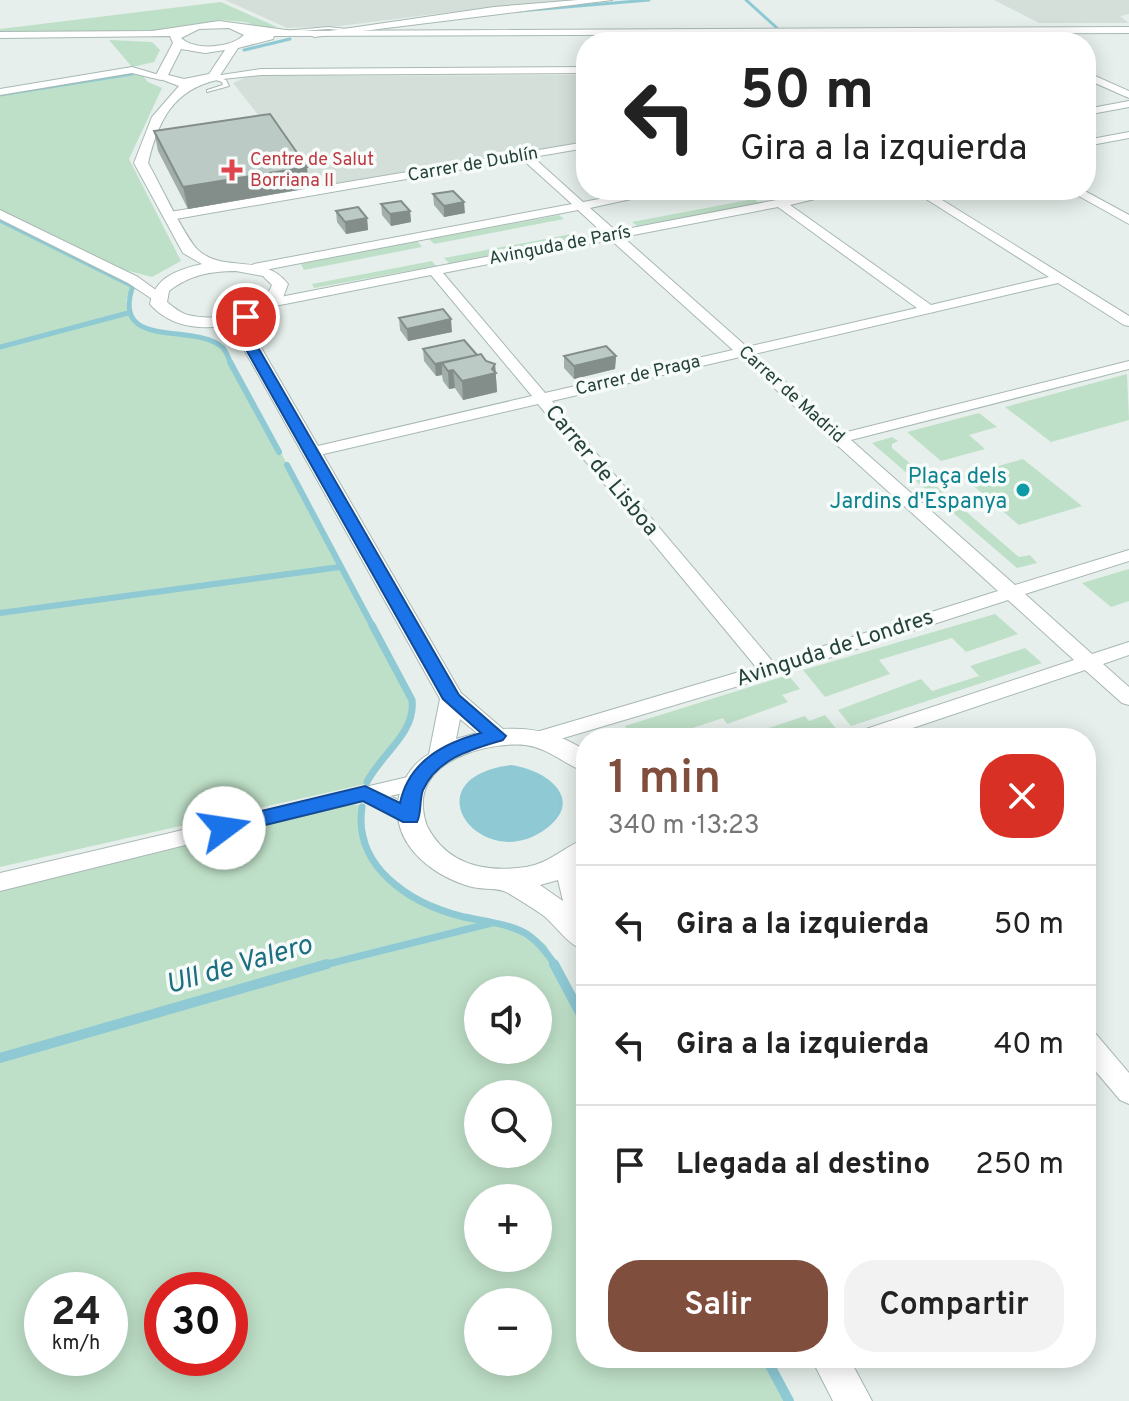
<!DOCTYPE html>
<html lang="es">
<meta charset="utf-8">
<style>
body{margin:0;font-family:Overpass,sans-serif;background:#f2f2f2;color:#222;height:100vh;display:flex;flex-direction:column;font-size:30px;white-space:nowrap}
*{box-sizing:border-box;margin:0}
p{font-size:26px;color:#767676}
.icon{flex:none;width:44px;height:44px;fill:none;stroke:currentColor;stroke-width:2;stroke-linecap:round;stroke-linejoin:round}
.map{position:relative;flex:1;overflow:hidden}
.details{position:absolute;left:576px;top:728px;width:520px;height:640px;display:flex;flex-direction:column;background:#fff;border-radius:32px;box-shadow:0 4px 20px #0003}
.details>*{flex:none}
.guide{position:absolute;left:576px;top:32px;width:520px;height:168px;border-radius:32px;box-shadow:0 4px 20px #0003;background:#fff;color:#222;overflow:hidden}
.controls{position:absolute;left:464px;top:976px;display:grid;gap:16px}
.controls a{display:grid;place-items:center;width:88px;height:88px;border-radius:50%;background:#fff;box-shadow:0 4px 20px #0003;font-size:40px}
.speed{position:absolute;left:24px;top:1272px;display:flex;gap:16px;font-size:40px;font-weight:700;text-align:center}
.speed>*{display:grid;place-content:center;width:104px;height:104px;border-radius:50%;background:#fff;box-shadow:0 4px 20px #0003;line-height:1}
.speed small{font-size:20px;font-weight:400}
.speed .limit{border:12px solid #d22;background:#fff;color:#111}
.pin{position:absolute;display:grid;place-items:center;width:68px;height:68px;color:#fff;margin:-34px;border:4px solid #fff;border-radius:50%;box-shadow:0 2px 8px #0007}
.me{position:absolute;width:88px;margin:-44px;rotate:76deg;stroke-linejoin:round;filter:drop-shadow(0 0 6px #0008)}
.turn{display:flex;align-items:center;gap:28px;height:168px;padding:0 32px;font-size:36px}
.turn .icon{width:104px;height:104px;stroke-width:2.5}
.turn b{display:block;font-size:56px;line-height:68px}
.round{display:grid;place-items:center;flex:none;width:84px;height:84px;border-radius:32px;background:#f2f2f2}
.headline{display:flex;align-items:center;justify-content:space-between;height:136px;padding:0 32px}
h1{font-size:48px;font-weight:600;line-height:60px;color:#804e3d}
.cta{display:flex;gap:16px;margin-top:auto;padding:16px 32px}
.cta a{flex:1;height:92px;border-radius:32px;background:#804e3d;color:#fff;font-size:32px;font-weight:600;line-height:92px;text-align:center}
.cta a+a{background:#f2f2f2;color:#222}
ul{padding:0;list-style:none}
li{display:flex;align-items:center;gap:24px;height:120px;padding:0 32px;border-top:2px solid #e0e0e0}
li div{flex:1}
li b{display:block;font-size:30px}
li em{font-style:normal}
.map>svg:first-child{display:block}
.built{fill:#d4dfda}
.green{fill:#bfe0c8;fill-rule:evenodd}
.water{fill:#8ec9d4}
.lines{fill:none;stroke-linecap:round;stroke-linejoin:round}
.stream-far4{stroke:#8ec9d4;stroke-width:3}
.stream-far3{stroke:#8ec9d4;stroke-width:5}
.stream-far2{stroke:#8ec9d4;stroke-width:6}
.stream-far1{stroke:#8ec9d4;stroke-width:7}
.stream{stroke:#8ec9d4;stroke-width:10}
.service-casing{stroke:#a8b8b2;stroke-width:2}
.minor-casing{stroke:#a8b8b2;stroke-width:2}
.tertiary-casing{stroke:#a8b8b2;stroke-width:2}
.service{fill:#fff;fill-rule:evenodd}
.minor{fill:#fff;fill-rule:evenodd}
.tertiary{fill:#fff;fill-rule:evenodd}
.wall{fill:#a1aea9}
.shaded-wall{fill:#838d89}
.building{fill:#bbcac4;stroke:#838d89;stroke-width:2}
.route{fill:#1a73e8;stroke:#114b97;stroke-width:2}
.health-dot{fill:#e0444e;stroke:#f7fbf9;stroke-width:3}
.culture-dot{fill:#0f9aa8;stroke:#f7fbf9;stroke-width:3}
.labels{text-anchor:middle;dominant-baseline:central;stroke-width:7;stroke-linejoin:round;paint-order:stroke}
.far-health-label{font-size:18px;fill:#be3a42;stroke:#f7fbf9;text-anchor:start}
.far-street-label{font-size:18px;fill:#24423a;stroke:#f7fbf9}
.street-label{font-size:22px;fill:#24423a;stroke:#f7fbf9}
.culture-label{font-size:22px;fill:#0d838f;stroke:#f7fbf9;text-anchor:end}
.near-water-label{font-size:28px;font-style:italic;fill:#1c6f80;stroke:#f7fbf9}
</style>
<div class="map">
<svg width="1129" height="1401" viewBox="0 0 1129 1401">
<rect width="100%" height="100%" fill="#e6efeb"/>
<path class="built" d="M225 0H588L483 8 340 26 287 28Z
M994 0H1129V14L1120 16 1129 23H1039Z
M586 75V141L309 188 273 134 233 83 249 76Z"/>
<path class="green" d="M221 2 277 27 264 29 245 22 221 20 145 32 0 33V29Z
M109 40 152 42 160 50 154 62 132 67Z
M127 73 143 76 148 82 162 88 129 159 181 261 152 277 117 268 0 211V95Z
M754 199 759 203 637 226 632 222Z
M559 215 564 219 434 244 429 239Z
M0 218 133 286 126 300 127 308C149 349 206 321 228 353L412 699C419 729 395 741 380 762 374 769 371 777 365 784L0 867Z
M577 233 582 237 450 264 444 258Z
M417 241 422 247 304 270 301 264Z
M432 261 436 266 314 288 312 284Z
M1127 374 1129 420 1051 442 1005 407Z
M979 413 997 427 969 435 985 449 941 461 907 432Z
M892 437 898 441 892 444V448L1019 557 1030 555 1037 563 1017 568 872 443Z
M1023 459 1082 506 1019 525 962 476Z
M1129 569V601L1111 607 1082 583Z
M995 614 1018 634 966 652 952 638 879 660 890 674 825 697 803 670Z
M1025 648 1042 663 851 726 838 710 921 679 932 691 979 676 970 666Z
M788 675 800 689 782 695 788 702 727 724 723 718 662 738H632L625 726Z
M825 715 838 731 819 738H759L754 733 805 716 809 721Z
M347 805H365L363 822 370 850 385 873 413 896 468 916 511 924 530 933 546 945 586 1019V1358H769L792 1401H0V890ZM478 990H538V1050H478ZM478 1094H538V1154H478ZM478 1198H538V1258H478ZM42 1290H110V1358H42ZM162 1290H230V1358H162ZM478 1302H538V1362H478Z"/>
<path class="water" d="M511 765C544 769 586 798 547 828 482 878 407 778 511 765Z"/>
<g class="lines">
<path class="stream-far4" d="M746 0 777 28
M519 11 649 0
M788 37 793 42
M244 50 290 39
M0 95 132 74"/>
<path class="stream-far3" d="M0 220 133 286C110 351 194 322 222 347 226 350 229 359 231 364
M0 347 128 313"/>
<path class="stream-far2" d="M230 362 279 452
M287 465 373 627
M0 613 340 567"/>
<path class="stream-far1" d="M367 782C381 754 416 733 412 700L372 625
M362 807C353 867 410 903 460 916 480 921 502 922 521 931 536 938 546 952 556 966
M320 966 492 923"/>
<path class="stream" d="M554 964 586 1024
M0 1058 327 964
M766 1358 789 1401"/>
<g class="service-casing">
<path id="service" d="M328 27 356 30 354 31 328 29 275 33 273 32Z
M212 75 226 80 229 86 207 92V90L223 85 222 82 210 78Z"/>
</g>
<g class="minor-casing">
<path id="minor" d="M578 0H612L314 37 309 34 494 7Z
M132 67 166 77 161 80 132 73 0 95V89Z
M586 67V73L261 75 213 80 208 77 261 69Z
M1086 72 1129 91V98L1086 79Z
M1129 101V107L1086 115V109Z
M1129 132V138L1086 146V140Z
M586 142V148L533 157 583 202 647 190H672L590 208 616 231 828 190H852L790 205 931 305 1049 277 912 190H926L1129 316V326L1124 325 1058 283 754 354 843 433 1129 361V369L851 440 1015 585 1129 550V561L1025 594 1092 654 1129 642V655L1103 664 1129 687V705L1122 703 1085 670 883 738H851L854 733 1074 660 1008 600 776 675 540 745 533 743 530 738 533 733 756 667 538 404 311 457 305 455V449L532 396 431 275 275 306 268 302 275 298 604 234 578 210 254 272 247 268 254 264 572 204 522 159 170 220 164 216 170 212ZM778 207 917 308 747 347 623 237ZM611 240 733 350 545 393 443 273ZM740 357 998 591 773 662 552 401Z
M1068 190H1083L1129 215V224Z
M0 210 138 277 164 296 152 299 128 283 0 219Z
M416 775 424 778 427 783 424 788 390 796 418 810 421 816 418 822 410 824 363 801 0 891V873Z
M1086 1030 1095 1033 1129 1073V1104L1120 1100 1086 1060Z"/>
</g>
<g class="tertiary-casing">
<path id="tertiary" d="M219 21 294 31 1129 27V33L274 36 273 39 238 48 217 80C173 90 158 121 148 163 158 180 186 240 198 250 224 274 263 252 288 284L282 300 254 318 255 337 461 693 503 729C534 727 561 734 586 751V772C564 765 550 748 525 745 493 742 437 755 425 790 421 801 423 816 427 826 447 865 485 873 526 867 551 863 564 846 586 839V865L582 868 586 883V951C568 945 558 928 544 916 533 908 520 900 508 893 499 887 484 890 472 887 435 877 393 847 398 803 400 784 411 764 429 754L440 699 237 337 238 324C206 330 173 330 150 304 155 277 177 270 202 264L183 253 134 163 152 117 179 86 155 77 173 43 170 36 0 38V32L152 31ZM229 28 244 35C231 48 195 51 181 38L199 29ZM181 49 205 53 225 50 209 74 184 79 168 75ZM236 271 263 276 272 285C262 314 216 322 188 315 180 313 173 307 167 302L169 291C189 275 211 271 236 271ZM460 719 477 733 456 739ZM558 880 563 901 540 885Z
M811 1358H849L872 1401H833Z"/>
</g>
<use href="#service" class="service"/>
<use href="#minor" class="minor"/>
<use href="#tertiary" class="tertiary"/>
</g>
<path class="wall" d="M154 131 309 188 188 209 158 151Z
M433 194 465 213 444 217 434 205Z
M381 204 410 211 411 222 391 226 382 215Z
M336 211 367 218 368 230 346 234 337 222Z
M399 318 452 332 408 341 400 330Z
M423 349 477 355 486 361 495 364 497 392 463 400 455 388 449 389 443 381 442 375 436 376 424 361Z
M564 356H616L615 369 574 379 564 368Z"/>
<path class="shaded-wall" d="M307 167 309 188 188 209 183 187Z
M464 202 465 213 444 217V206Z
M410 211 411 222 391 226 390 214Z
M367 218 368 230 346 234 345 222Z
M451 319 452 332 408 341 407 329Z
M477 355 453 370 455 388 449 389 448 371 442 363V375L436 376 435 364Z
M616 356 615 369 574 379V366Z
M495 364 497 392 463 400 462 381 492 369Z"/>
<path class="building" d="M270 114 307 167 183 187 154 131Z
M453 191 464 202 444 206 433 194Z
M401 201 410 211 390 214 381 204Z
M358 207 367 218 345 222 336 211Z
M443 309 451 319 407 329 399 318Z
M464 340 477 355 435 364 423 349Z
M606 346 616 356 574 366 564 356Z
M481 354 486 361 495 364 492 369 496 373 462 381 453 370 448 371 442 363Z"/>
<path class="route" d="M242 314 253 317 252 337 459 695 506 736 503 740C473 749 437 758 423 790 419 801 422 812 417 822H403L363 801 224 835 217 833 214 828 217 822 224 820 365 786 400 803C409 761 444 743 481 733L443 699 239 337Z"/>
<path class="health-dot" d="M228 158h8v8h8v8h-8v8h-8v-8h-8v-8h8z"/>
<circle class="culture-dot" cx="1023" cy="490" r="8"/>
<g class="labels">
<g class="far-health-label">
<text x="250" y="160">Centre de Salut<tspan x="250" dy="21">Borriana II</tspan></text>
</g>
<g class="far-street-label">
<text transform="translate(473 165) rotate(-10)">Carrer de Dublín</text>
<text transform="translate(560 246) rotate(-11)">Avinguda de París</text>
<text transform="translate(638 376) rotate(-13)">Carrer de Praga</text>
<text transform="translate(791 395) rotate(42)">Carrer de Madrid</text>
</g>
<g class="street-label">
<text transform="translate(601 471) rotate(50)">Carrer de Lisboa</text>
<text transform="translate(835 649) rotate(-18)">Avinguda de Londres</text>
</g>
<g class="culture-label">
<text x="1007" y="477">Plaça dels<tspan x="1007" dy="25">Jardins d'Espanya</tspan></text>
</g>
<g class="near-water-label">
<text transform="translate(239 966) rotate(-16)">Ull de Valero</text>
</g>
</g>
</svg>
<div class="controls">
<a><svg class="icon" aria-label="sound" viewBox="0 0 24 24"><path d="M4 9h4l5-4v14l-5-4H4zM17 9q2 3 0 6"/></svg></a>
<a><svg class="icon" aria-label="search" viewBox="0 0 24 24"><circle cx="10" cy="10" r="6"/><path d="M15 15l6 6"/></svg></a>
<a>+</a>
<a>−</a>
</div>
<div class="speed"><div>24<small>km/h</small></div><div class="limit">30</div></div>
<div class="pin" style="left:246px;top:317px;background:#d93025"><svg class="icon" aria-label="arrive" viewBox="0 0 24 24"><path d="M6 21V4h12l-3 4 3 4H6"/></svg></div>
<svg class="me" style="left:224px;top:828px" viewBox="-20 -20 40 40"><circle r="19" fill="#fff"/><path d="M0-13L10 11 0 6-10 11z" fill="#1a73e8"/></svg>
<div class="guide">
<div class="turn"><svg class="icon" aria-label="left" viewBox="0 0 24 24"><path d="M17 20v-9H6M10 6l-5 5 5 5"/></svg><div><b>50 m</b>Gira a la izquierda</div></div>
</div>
<section class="details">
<div class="headline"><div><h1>1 min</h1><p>340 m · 13:23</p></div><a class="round" style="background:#d93025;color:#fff"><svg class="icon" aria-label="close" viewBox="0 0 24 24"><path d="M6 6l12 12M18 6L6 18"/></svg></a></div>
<ul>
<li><svg class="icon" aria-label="left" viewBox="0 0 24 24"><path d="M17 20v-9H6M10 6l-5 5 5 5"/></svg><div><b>Gira a la izquierda</b></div><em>50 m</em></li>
<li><svg class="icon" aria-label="left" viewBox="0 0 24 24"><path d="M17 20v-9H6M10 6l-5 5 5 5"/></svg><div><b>Gira a la izquierda</b></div><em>40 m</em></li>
<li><svg class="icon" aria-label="arrive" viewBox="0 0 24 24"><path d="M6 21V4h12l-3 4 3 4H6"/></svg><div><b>Llegada al destino</b></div><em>250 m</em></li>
</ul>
<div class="cta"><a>Salir</a><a>Compartir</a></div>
</section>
</div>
